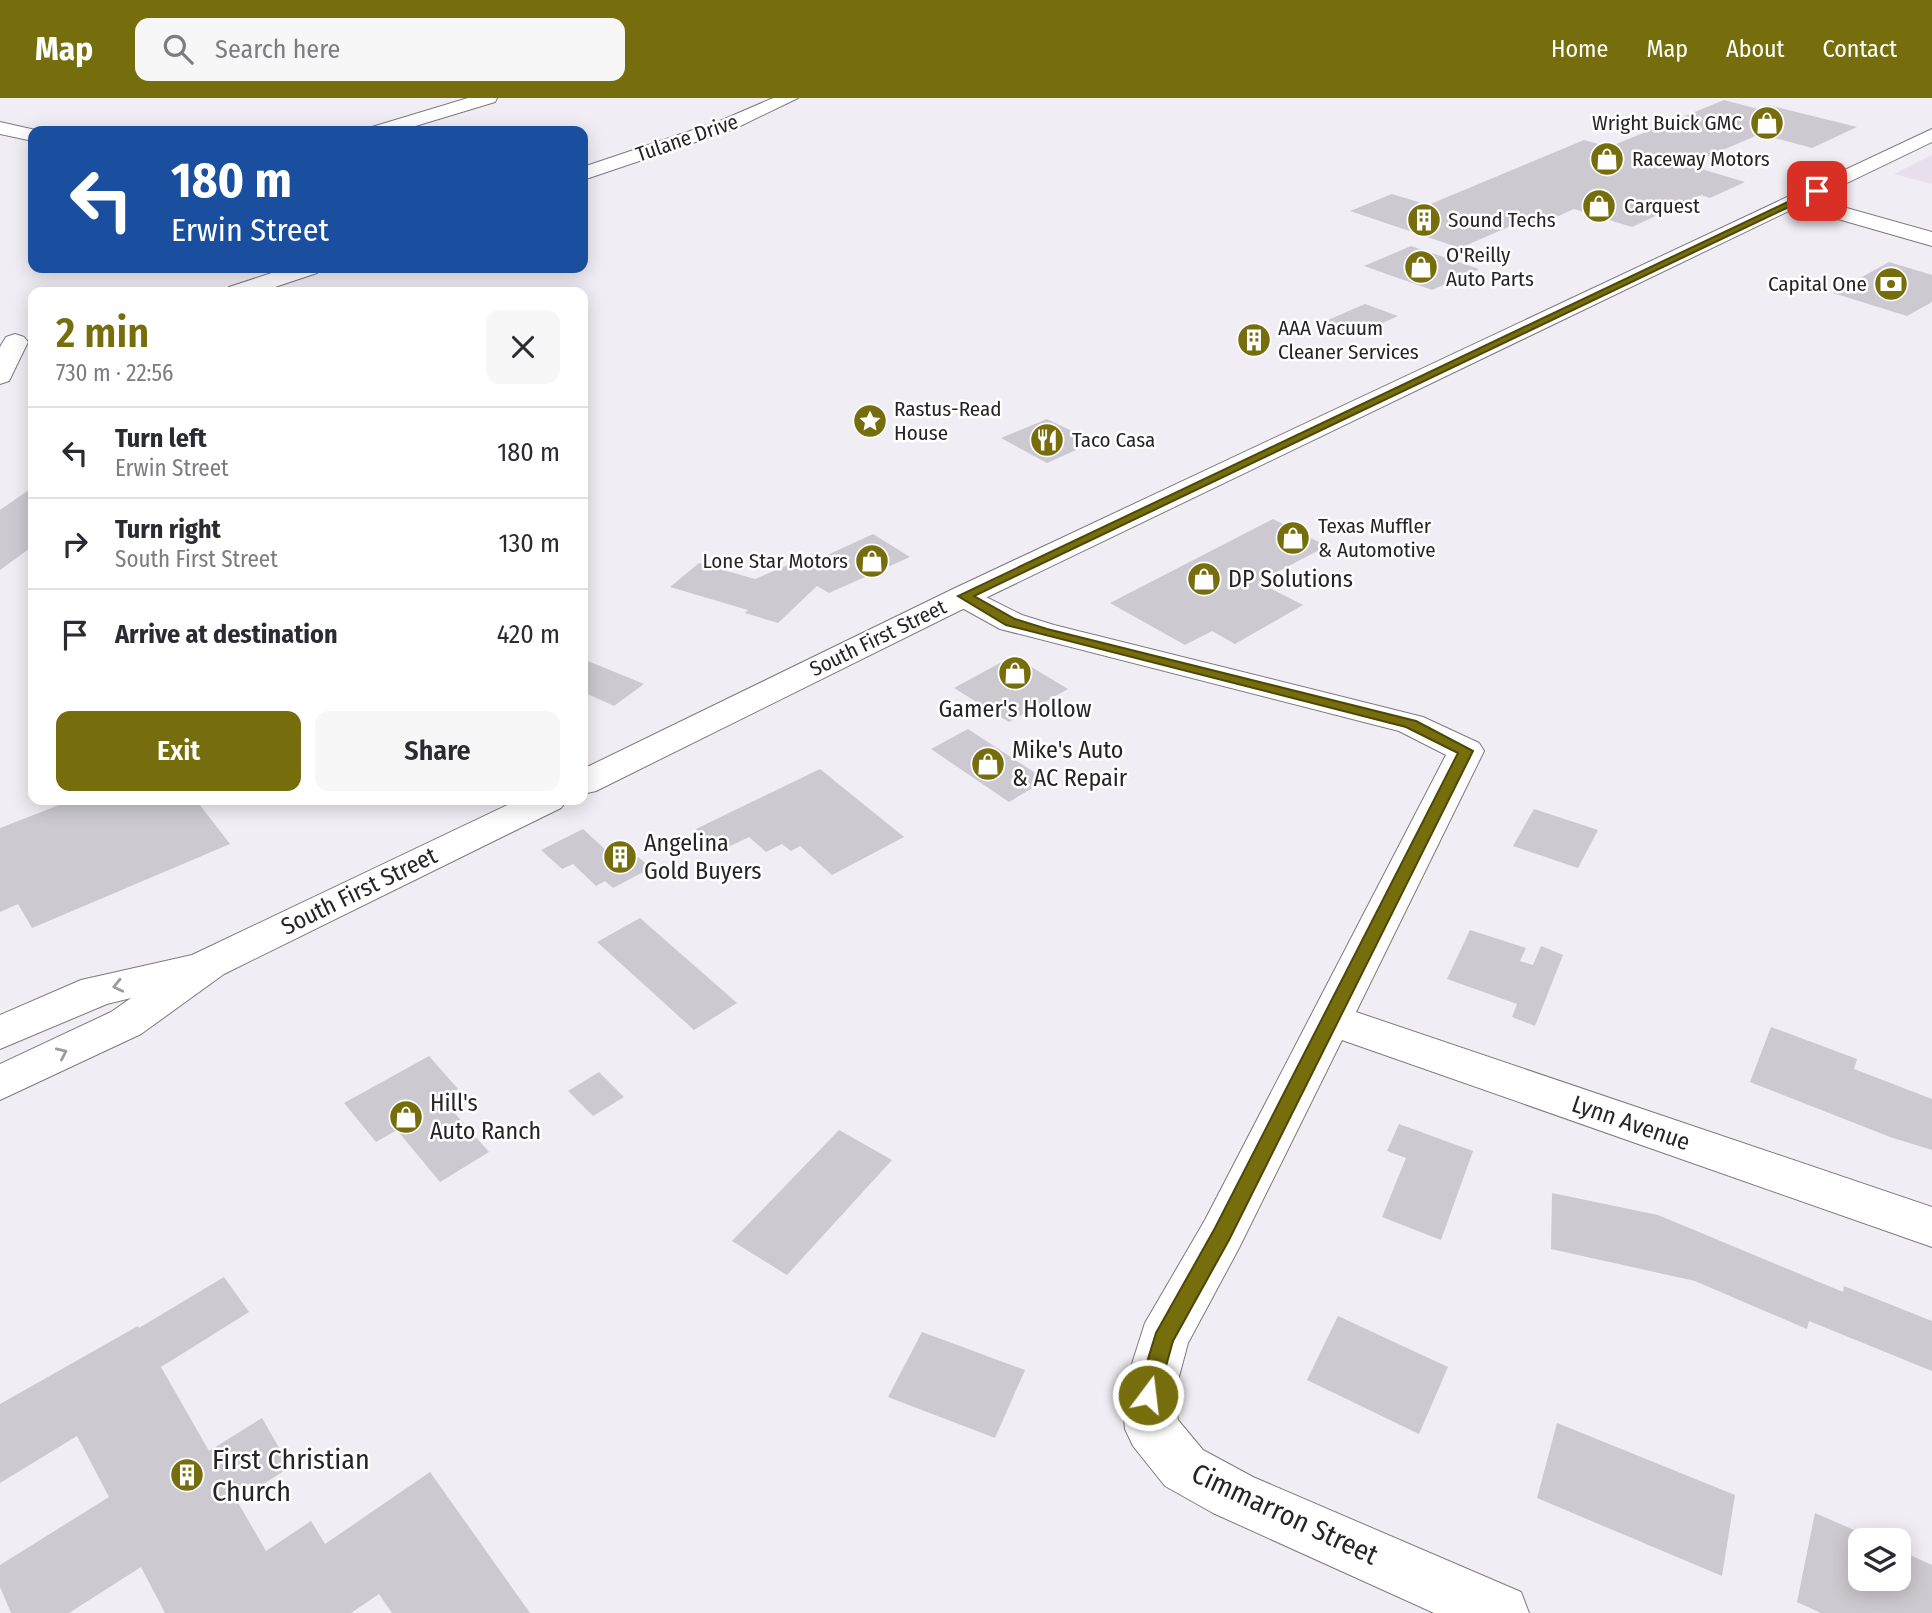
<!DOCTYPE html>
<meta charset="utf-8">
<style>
body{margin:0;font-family:"Fira Sans Condensed",sans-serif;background:#f7f7f7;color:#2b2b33;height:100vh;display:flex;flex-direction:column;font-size:26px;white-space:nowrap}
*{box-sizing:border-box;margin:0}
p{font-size:23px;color:#7c7c81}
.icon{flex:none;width:38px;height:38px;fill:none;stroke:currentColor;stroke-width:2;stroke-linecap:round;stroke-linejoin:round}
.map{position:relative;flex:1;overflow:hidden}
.drawer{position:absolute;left:28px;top:189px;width:560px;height:518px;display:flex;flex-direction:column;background:#fff;border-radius:14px;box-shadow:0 4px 18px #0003}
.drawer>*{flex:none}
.hud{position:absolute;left:28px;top:28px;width:560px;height:147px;border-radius:14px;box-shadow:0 4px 18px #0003;background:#1a4fa0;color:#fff;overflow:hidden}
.controls{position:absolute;left:1848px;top:1430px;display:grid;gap:14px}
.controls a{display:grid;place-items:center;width:63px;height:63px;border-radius:14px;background:#fff;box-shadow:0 4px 18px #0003;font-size:35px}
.pin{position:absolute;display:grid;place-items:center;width:60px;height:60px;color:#fff;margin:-30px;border-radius:14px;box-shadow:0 4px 10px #0006}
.me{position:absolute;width:77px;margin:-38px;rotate:15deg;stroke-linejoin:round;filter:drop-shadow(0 0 5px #0008)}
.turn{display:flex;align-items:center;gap:24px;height:147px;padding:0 28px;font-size:32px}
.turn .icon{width:91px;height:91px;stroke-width:2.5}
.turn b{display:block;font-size:49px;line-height:60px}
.round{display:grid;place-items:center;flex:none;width:74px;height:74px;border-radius:14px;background:#f7f7f7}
.overview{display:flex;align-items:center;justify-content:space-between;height:119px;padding:0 28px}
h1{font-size:42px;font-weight:600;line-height:52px;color:#766e0d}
.action{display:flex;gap:14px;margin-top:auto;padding:14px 28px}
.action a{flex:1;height:80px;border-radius:14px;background:#766e0d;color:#fff;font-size:28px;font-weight:600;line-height:80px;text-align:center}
.action a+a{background:#f7f7f7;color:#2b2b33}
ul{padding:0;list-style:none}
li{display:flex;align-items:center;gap:21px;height:91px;padding:0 28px;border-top:2px solid #e1e1e2}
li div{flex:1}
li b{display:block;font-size:26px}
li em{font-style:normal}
header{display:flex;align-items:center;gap:42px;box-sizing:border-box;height:98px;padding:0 35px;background:#766e0d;color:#fff}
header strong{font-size:33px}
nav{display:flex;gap:38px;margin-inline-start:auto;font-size:24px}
.search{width:490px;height:63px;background:#f7f7f7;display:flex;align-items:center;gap:18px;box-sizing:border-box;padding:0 24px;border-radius:14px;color:#7c7c81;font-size:26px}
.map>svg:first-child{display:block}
.built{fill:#e8dfec}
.building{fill:#cdc9d0}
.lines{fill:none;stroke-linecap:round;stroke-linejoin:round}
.minor-casing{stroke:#7d797f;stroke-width:2}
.major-casing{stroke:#7d797f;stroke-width:2}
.minor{fill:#fff;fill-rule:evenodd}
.major{fill:#fff;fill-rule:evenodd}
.oneway{stroke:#9d9c9e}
.route{fill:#766e0d;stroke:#4d4808;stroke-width:2}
.labels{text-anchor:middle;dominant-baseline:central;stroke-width:5;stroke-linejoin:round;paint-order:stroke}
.far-poi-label{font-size:21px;fill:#262427;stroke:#fff;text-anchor:start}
.far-street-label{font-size:21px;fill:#262427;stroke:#fff}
.poi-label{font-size:24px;fill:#262427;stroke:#fff;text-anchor:start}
.street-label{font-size:24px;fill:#262427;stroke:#fff}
.near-poi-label{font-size:28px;fill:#262427;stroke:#fff;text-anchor:start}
.near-street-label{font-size:28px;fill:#262427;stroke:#fff}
</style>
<header>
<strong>Map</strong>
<div class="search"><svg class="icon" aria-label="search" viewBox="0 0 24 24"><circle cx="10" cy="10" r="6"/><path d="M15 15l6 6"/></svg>Search here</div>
<nav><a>Home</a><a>Map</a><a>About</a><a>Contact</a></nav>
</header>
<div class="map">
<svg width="1932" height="1515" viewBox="0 0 1932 1515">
<rect width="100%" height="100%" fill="#f1edf4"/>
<path class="built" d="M1932 57V86L1894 76Z"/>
<path class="building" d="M1724 2 1758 11 1768 7 1857 29 1812 50 1760 36 1688 67 1745 84 1710 100 1701 97 1632 129 1574 111 1534 129 1520 124 1460 150 1350 113 1392 96 1428 107 1584 42 1609 49Z
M1411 148 1479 171 1432 192 1364 168Z
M1889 164 1932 177V204L1907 218 1833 195Z
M1365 206 1398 218 1354 238 1321 225Z
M1047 321 1094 344 1047 365 1001 340Z
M33 389V448L0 472V412Z
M1273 421 1327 448 1258 484 1303 507 1235 546 1212 533 1185 547 1110 505Z
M873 436 910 459 829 495 817 488 778 525 745 515 748 512 670 489 699 465 755 481 816 455 823 459Z
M1013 558 1068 591 1009 624 954 590Z
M583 561 644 586 614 608 583 594Z
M968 631 1046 682 1009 704 931 651Z
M820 671 904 739 832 777 800 748 791 753 782 746 766 754 749 739 720 753 696 731Z
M72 702H196L230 746 32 830 18 806 0 814V730Z
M1534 711 1598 732 1578 770 1513 748Z
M583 731 609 755 624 747 651 770 613 790 605 783 596 788 573 766 562 771 541 752Z
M640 820 737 905 694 932 597 844Z
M1470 832 1526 850 1520 863 1533 867 1541 848 1563 857 1535 928 1512 919 1517 906 1447 881Z
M1771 929 1857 961 1854 971 1932 1001V1052L1890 1039 1750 984Z
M429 958 458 991 442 1001 489 1054 440 1084 397 1032 376 1044 344 1005Z
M599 974 624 999 593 1018 568 993Z
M1399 1026 1473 1053 1441 1142 1382 1119 1406 1060 1387 1053Z
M839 1032 892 1062 787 1177 732 1143Z
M1552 1095 1658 1117 1843 1194 1844 1188 1932 1223V1273L1809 1223 1807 1231 1695 1183 1551 1151Z
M224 1179 249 1214 161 1269 209 1353 262 1320 290 1369 237 1403 266 1453 311 1423 325 1446 430 1374 530 1515H392L379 1496 351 1515H165L141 1469 69 1515H11L0 1489V1467L109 1399 77 1338 0 1385V1306L138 1228 139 1230Z
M1338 1218 1448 1269 1419 1336 1307 1282Z
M922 1234 1025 1272 995 1340 888 1299Z
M1557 1325 1735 1397 1722 1478 1537 1400Z
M1815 1415 1877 1442H1860V1480H1899V1452L1932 1467V1515H1821L1797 1504Z"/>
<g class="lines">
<g class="minor-casing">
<path id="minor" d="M468 0H497L495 4 399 33H369L372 29Z
M773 0H798L734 31 583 82V69L720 23Z
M0 24 40 33H33V43L0 36Z
M1797 96 1932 134V148L1789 107 1786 102Z
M287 170H321L317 175 260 194H225L229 189Z
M15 236 24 239 28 244 9 283 0 286V249L6 239Z
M964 488 1022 517 1054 527 1423 619 1479 645 1484 653 1356 914 1932 1109V1149L1342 942 1239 1150 1188 1245 1174 1297 1178 1322 1203 1352 1253 1379 1521 1494 1529 1515H1434L1213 1415 1165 1388 1133 1348 1125 1331 1122 1297 1145 1225 1205 1122 1446 657 1399 633 1000 531 953 505 948 498 953 491Z"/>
</g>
<g class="major-casing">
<path id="major" d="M1932 31V44L975 505 596 693 583 696V671L953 491Z
M518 702H567L561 710 224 876 141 936 0 1002V966L111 914 131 900 107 906 0 951V917L81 882 192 857Z"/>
</g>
<use href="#minor" class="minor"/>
<use href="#major" class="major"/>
</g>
<defs><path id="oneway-chevron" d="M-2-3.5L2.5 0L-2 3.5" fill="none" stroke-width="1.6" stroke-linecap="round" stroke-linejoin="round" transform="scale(1.75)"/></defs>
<g class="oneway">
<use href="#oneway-chevron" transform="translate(118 888) rotate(167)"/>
<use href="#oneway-chevron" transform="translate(62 955) rotate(-25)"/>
</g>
<path class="route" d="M1817 90 1820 94 974 498 1015 521 1047 531 1416 623 1473 653 1229 1142 1173 1243 1156 1304 1148 1307 1141 1304 1137 1297 1156 1235 1215 1130 1458 655 1406 629 1006 527 958 498Z"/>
<defs>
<g id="shop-disc" transform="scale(1.75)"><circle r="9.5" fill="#766e0d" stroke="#fff"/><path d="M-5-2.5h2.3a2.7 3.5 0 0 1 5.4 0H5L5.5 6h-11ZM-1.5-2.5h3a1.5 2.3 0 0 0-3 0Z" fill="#fff"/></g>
<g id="building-disc" transform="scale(1.75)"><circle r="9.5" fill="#766e0d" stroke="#fff"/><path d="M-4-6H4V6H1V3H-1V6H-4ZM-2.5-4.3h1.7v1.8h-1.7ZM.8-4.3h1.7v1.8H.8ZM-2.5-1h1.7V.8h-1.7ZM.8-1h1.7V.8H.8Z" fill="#fff"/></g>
<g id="bank-disc" transform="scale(1.75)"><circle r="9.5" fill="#766e0d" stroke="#fff"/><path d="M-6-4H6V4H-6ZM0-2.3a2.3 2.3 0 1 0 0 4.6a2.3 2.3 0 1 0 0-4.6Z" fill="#fff"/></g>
<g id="sight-disc" transform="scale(1.75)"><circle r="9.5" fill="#766e0d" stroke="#fff"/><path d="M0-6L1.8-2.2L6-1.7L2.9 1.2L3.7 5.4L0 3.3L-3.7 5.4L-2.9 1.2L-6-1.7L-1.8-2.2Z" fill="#fff"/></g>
<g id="restaurant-disc" transform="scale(1.75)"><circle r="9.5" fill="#766e0d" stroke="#fff"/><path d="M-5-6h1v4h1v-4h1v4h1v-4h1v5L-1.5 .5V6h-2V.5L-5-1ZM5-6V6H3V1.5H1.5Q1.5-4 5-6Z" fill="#fff"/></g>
</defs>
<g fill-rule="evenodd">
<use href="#shop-disc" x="1767" y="25"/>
<use href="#shop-disc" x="1607" y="61"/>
<use href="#shop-disc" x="1599" y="108"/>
<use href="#building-disc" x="1424" y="122"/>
<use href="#shop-disc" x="1421" y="169"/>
<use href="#bank-disc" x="1891" y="186"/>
<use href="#building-disc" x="1254" y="242"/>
<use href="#sight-disc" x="870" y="323"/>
<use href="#restaurant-disc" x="1047" y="342"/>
<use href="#shop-disc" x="1293" y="440"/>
<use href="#shop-disc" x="872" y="463"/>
<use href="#shop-disc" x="1204" y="481"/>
<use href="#shop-disc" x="1015" y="575"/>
<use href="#shop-disc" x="988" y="666"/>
<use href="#building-disc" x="620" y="759"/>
<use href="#shop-disc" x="406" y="1019"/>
<use href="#building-disc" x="187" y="1377"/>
</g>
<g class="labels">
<g class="far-poi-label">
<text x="1742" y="25" text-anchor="end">Wright Buick GMC</text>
<text x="1632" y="61">Raceway Motors</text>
<text x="1624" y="108">Carquest</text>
<text x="1448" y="122">Sound Techs</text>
<text x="1446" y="157">O'Reilly<tspan x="1446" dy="24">Auto Parts</tspan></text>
<text x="1867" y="186" text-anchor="end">Capital One</text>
<text x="1278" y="230">AAA Vacuum<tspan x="1278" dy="24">Cleaner Services</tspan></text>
<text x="894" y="311">Rastus-Read<tspan x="894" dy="24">House</tspan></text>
<text x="1072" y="342">Taco Casa</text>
<text x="1318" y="428">Texas Muffler<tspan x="1318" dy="24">&amp; Automotive</tspan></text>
<text x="848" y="463" text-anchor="end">Lone Star Motors</text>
</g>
<g class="far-street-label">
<text transform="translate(687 40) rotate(-19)">Tulane Drive</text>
<text transform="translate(878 540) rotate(-26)">South First Street</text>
</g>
<g class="poi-label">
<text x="1228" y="481">DP Solutions</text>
<text x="1015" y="611" text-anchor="middle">Gamer's Hollow</text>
<text x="1012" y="652">Mike's Auto<tspan x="1012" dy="28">&amp; AC Repair</tspan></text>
<text x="644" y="745">Angelina<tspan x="644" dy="28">Gold Buyers</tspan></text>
<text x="430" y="1005">Hill's<tspan x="430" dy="28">Auto Ranch</tspan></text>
</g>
<g class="street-label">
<text transform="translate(359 793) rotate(-26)">South First Street</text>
<text transform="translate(1631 1025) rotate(19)">Lynn Avenue</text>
</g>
<g class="near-poi-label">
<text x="212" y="1361">First Christian<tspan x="212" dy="32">Church</tspan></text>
</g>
<g class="near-street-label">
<text transform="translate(1285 1416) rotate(25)">Cimmarron Street</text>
</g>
</g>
</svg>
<div class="controls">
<a><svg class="icon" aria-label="layers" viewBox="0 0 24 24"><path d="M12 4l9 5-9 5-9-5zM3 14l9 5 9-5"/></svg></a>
</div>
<div class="pin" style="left:1817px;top:93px;background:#d93025"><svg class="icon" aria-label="arrive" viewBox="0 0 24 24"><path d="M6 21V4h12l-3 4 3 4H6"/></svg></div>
<svg class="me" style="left:1148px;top:1297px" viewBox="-20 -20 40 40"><circle r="17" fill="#766e0d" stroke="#fff" stroke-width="3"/><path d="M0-11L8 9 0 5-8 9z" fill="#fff"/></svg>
<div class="hud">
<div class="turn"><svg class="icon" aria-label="left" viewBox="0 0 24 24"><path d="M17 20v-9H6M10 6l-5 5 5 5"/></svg><div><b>180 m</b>Erwin Street</div></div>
</div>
<section class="drawer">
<div class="overview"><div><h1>2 min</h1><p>730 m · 22:56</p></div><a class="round"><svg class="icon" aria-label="close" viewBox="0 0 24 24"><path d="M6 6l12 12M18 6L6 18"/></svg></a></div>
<ul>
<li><svg class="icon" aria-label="left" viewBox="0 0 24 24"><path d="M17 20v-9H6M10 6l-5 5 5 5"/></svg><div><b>Turn left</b><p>Erwin Street</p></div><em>180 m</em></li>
<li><svg class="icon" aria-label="right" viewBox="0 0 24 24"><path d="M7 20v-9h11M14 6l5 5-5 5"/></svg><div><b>Turn right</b><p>South First Street</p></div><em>130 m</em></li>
<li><svg class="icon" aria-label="arrive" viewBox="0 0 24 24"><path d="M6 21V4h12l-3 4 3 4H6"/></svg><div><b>Arrive at destination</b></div><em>420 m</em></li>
</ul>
<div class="action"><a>Exit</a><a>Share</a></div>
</section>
</div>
